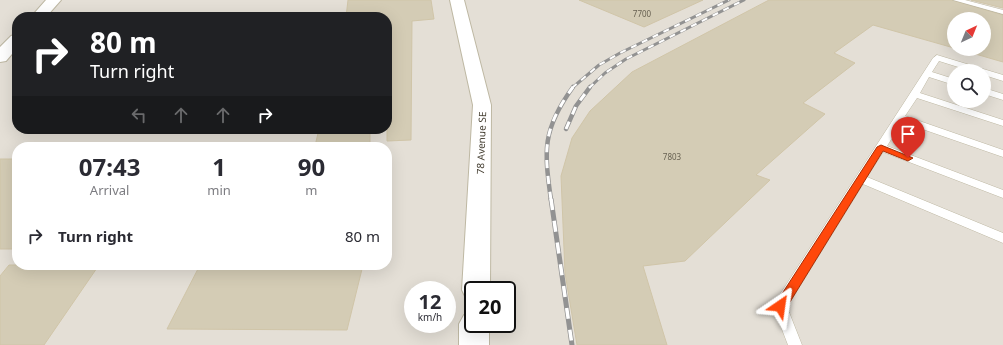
<!DOCTYPE html>
<style>
body{margin:0;font-family:"Noto Sans",sans-serif;background:#f2f2f3;color:#2b2b33;height:100vh;display:flex;flex-direction:column;font-size:15px;white-space:nowrap}
*{box-sizing:border-box;margin:0}
p{font-size:13px;color:#7c7c81}
.icon{flex:none;width:22px;height:22px;fill:none;stroke:currentColor;stroke-width:2;stroke-linecap:round;stroke-linejoin:round}
.map{position:relative;flex:1;overflow:hidden}
.sheet{position:absolute;left:12px;top:142px;width:380px;height:128px;display:flex;flex-direction:column;background:#fff;border-radius:16px;box-shadow:0 4px 16px #0002}
.sheet>*{flex:none}
.hud{position:absolute;left:12px;top:12px;width:380px;height:122px;border-radius:16px;box-shadow:0 4px 16px #0002;background:#202124;color:#fff;overflow:hidden}
.needle{width:26px;rotate:43deg}
.controls{position:absolute;left:947px;top:12px;display:grid;gap:8px}
.controls a{display:grid;place-items:center;width:44px;height:44px;border-radius:50%;background:#fff;box-shadow:0 4px 16px #0002;font-size:20px}
.speed{position:absolute;left:404px;top:281px;display:flex;gap:8px;font-size:20px;font-weight:700;text-align:center}
.speed>*{display:grid;place-content:center;width:52px;height:52px;border-radius:50%;background:#fff;box-shadow:0 4px 16px #0002;line-height:1}
.speed small{font-size:10px;font-weight:400}
.speed .limit{border:2px solid #111;border-radius:6px;background:#fff;color:#111}
.pin{position:absolute;display:grid;place-items:center;width:34px;height:34px;color:#fff;margin:-41px -17px;border-radius:50% 50% 50% 0;rotate:-45deg;box-shadow:0 0 4px #0007}
.pin .icon{rotate:45deg}
.me{position:absolute;width:44px;margin:-22px;rotate:32deg;stroke-linejoin:round;filter:drop-shadow(0 0 3px #0008)}
.turn{display:flex;align-items:center;gap:14px;height:84px;padding:0 12px;font-size:18px}
.turn .icon{width:52px;height:52px;stroke-width:2.5}
.turn b{display:block;font-size:28px;line-height:34px}
.lanes{display:flex;align-items:center;height:38px;padding:0 12px;background:#0003;justify-content:center;gap:20px;direction:ltr}
.lanes .off{opacity:.35}
.eta{display:flex;justify-content:space-evenly;align-items:center;height:68px;text-align:center}
.eta b{font-size:24px;font-weight:700;line-height:28px}
ul{padding:0;list-style:none}
li{display:flex;align-items:center;gap:12px;height:52px;padding:0 12px}
li div{flex:1}
li b{display:block;font-size:15px}
li em{font-style:normal}
.map>svg:first-child{display:block}
.industrial{fill:#e4dfd6;fill-rule:evenodd}
.building{fill:#d4ccb5;stroke:#d0c5a8}
.lines{fill:none;stroke-linecap:round;stroke-linejoin:round}
.service-casing{stroke:#beb8a3;stroke-width:1}
.minor-casing{stroke:#beb8a3;stroke-width:2}
.service{fill:#fff;fill-rule:evenodd}
.minor{fill:#fff;fill-rule:evenodd}
.rail-far2-casing{stroke:#929292;stroke-width:3}
.rail-far1-casing{stroke:#929292;stroke-width:4.5}
.rail-casing{stroke:#929292;stroke-width:5}
.rail-far2{stroke:#fff;stroke-width:2;stroke-dasharray:6;stroke-linecap:butt}
.rail-far1{stroke:#fff;stroke-width:3;stroke-dasharray:8;stroke-linecap:butt}
.rail{stroke:#fff;stroke-width:3.5;stroke-dasharray:11;stroke-linecap:butt}
.route{fill:#ff480b;stroke:#a62f07}
.labels{text-anchor:middle;dominant-baseline:central;stroke-width:4;stroke-linejoin:round;paint-order:stroke}
.number-label{font-size:8px;fill:#686252}
.street-label{font-size:10px;fill:#443e31;stroke:#fff}
</style>
<div class="map">
<svg width="1003" height="345" viewBox="0 0 1003 345">
<rect width="100%" height="100%" fill="#f2efe1"/>
<path class="industrial" d="M0 0H1003V345H0ZM17 17H387V129H17ZM954 19H984V49H954ZM954 71H984V101H954ZM17 147H387V265H17ZM413 290H447V324H413ZM473 290H507V324H473Z"/>
<path class="building" d="M348 0H431L434 19 412 21 411 140 387 141V17H346Z
M579 0H703L644 27Z
M769 0H952L1003 15V62L958 49H984V19H954V48L873 25 834 53 855 63 803 103 825 114 756 175 770 180 685 261 643 266 667 345H577L565 273 561 176 572 138 590 111 632 72Z
M971 0H1003V8Z
M319 129H370V143L315 146Z
M0 159H17V249H0Z
M9 265H99L44 345H0V276Z
M200 265H363L347 330 167 329Z"/>
<g class="lines">
<g class="service-casing">
<path id="service" d="M953 0H965L1003 10V14Z
M937 55 1003 75V81L984 75V71H971L939 61 932 72 954 79V85L929 77 920 93 1003 120V126L917 98 905 116 1003 150V157L902 122 887 146 1003 190V198L883 152 867 177 1003 233V243L863 184 787 307 802 345H788L773 306 775 302 933 58Z
M984 88 1003 94V100L984 94Z"/>
</g>
<g class="minor-casing">
<path id="minor" d="M46 0H61L46 17H31Z
M450 0H464L491 105 490 290H473V300L466 298 462 290 473 105Z
M17 34V48L6 61 0 62V47L11 36Z
M473 312V324H489V345H459V324L464 315Z"/>
</g>
<use href="#service" class="service"/>
<use href="#minor" class="minor"/>
<g class="rail-far2-casing">
<path id="rail-far2" d="M572 88 599 65 620 53 729 0
M589 88 605 73 626 59 744 0"/>
</g>
<g class="rail-far1-casing">
<path id="rail-far1" d="M566 129 576 106 590 87
M551 200C544 150 542 130 573 87"/>
</g>
<g class="rail-casing">
<path id="rail" d="M551 199 572 345"/>
</g>
<use href="#rail-far2" class="rail-far2"/>
<use href="#rail-far1" class="rail-far1"/>
<use href="#rail" class="rail"/>
</g>
<path class="route" d="M881 145 913 158 908 161 883 151 785 310 780 311 776 310 775 306 776 303 877 147Z"/>
<g class="labels">
<g class="number-label">
<text x="642" y="13">7700</text>
<text x="672" y="156">7803</text>
</g>
<g class="street-label">
<text transform="translate(481 143) rotate(-88)">78 Avenue SE</text>
</g>
</g>
</svg>
<div class="controls">
<a><svg class="needle" viewBox="-14 -14 28 28"><path d="M0-13l5 13h-10z" fill="#e53935"/><path d="M0 13l5-13h-10z" fill="#7c7c81"/></svg></a>
<a><svg class="icon" aria-label="search" viewBox="0 0 24 24"><circle cx="10" cy="10" r="6"/><path d="M15 15l6 6"/></svg></a>
</div>
<div class="speed"><div>12<small>km/h</small></div><div class="limit">20</div></div>
<div class="pin" style="left:908px;top:158px;background:#d93025"><svg class="icon" aria-label="arrive" viewBox="0 0 24 24"><path d="M6 21V4h12l-3 4 3 4H6"/></svg></div>
<svg class="me" style="left:780px;top:306px" viewBox="-20 -20 40 40"><path d="M0-17L14 15 0 8-14 15z" fill="#ff480b" stroke="#fff" stroke-width="4"/></svg>
<div class="hud">
<div class="turn"><svg class="icon" aria-label="right" viewBox="0 0 24 24"><path d="M7 20v-9h11M14 6l5 5-5 5"/></svg><div><b>80 m</b>Turn right</div></div>
<div class="lanes"><svg class="icon off" aria-label="left" viewBox="0 0 24 24"><path d="M17 20v-9H6M10 6l-5 5 5 5"/></svg><svg class="icon off" aria-label="ahead" viewBox="0 0 24 24"><path d="M12 20V5M6 11l6-6 6 6"/></svg><svg class="icon off" aria-label="ahead" viewBox="0 0 24 24"><path d="M12 20V5M6 11l6-6 6 6"/></svg><svg class="icon" aria-label="right" viewBox="0 0 24 24"><path d="M7 20v-9h11M14 6l5 5-5 5"/></svg></div>
</div>
<section class="sheet">
<div class="eta">
<div><b>07:43</b><p>Arrival</p></div>
<div><b>1</b><p>min</p></div>
<div><b>90</b><p>m</p></div>
</div>
<ul>
<li><svg class="icon" aria-label="right" viewBox="0 0 24 24"><path d="M7 20v-9h11M14 6l5 5-5 5"/></svg><div><b>Turn right</b></div><em>80 m</em></li>
</ul>
</section>
</div>
